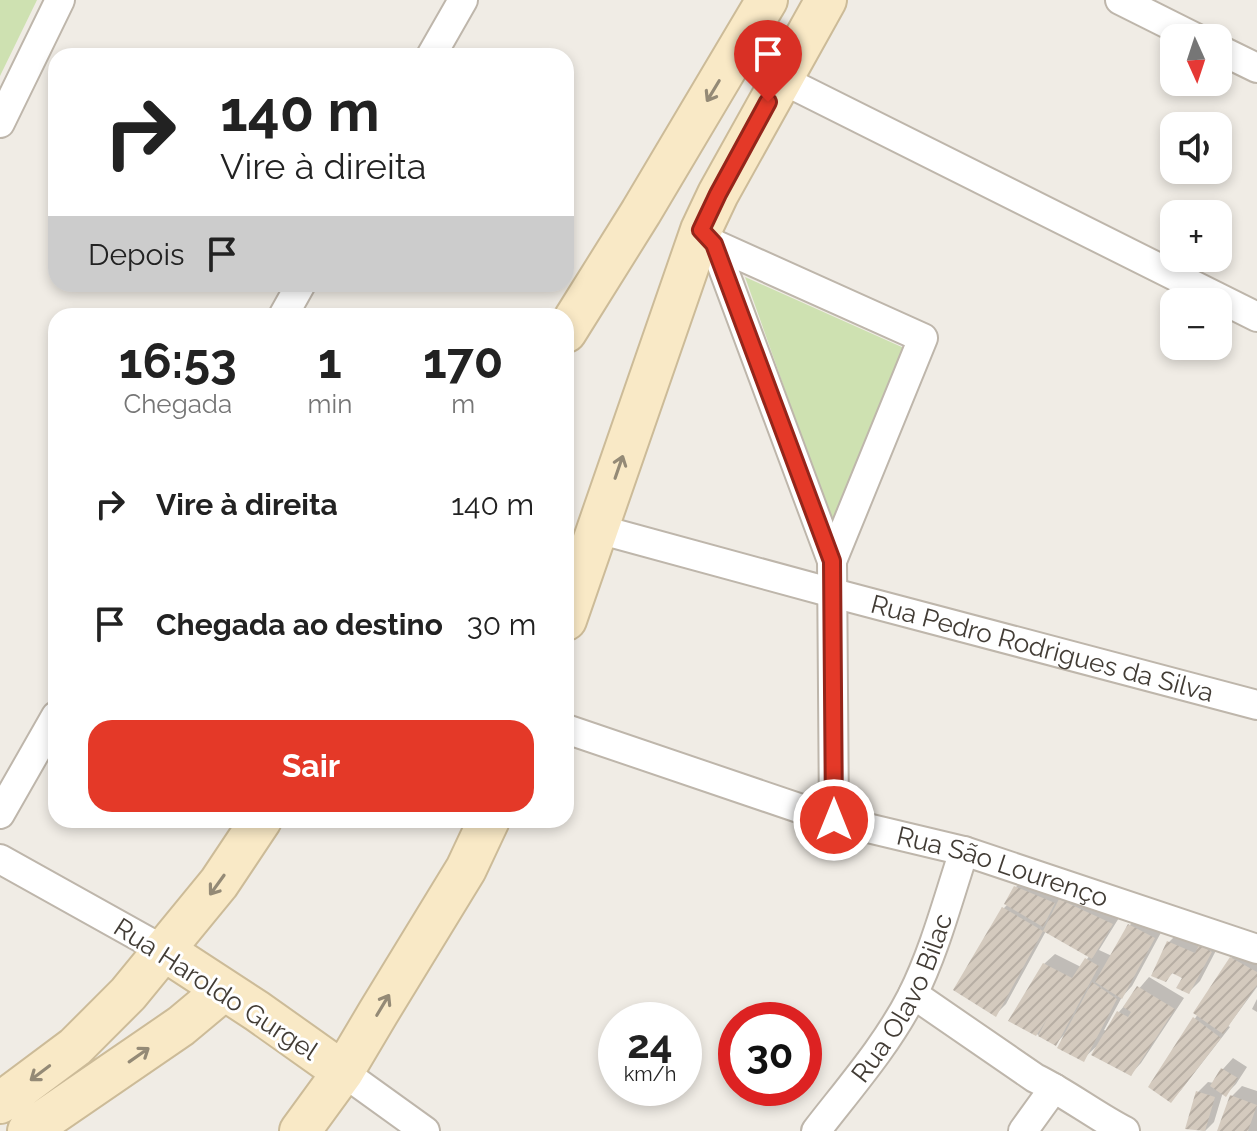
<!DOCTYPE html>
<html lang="pt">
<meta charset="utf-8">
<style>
body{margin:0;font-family:Raleway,sans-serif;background:#f6f6f6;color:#222;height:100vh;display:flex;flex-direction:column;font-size:30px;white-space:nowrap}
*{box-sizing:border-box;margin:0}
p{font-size:26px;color:#767676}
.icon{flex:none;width:44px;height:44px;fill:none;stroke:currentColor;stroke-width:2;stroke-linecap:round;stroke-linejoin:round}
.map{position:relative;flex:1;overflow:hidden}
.details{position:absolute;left:48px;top:308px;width:526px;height:520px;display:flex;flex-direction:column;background:#fff;border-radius:24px;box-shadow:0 4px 12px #0003}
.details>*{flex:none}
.top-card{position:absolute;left:48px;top:48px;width:526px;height:244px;border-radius:24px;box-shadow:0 4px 12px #0003;background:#fff;color:#222;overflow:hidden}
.needle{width:52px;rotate:177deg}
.tools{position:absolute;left:1160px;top:24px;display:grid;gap:16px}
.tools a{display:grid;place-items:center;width:72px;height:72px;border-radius:16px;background:#fff;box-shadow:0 4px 12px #0003;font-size:40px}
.speed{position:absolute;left:598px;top:1002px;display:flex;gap:16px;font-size:40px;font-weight:700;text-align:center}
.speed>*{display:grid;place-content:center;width:104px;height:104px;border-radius:50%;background:#fff;box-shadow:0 4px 12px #0003;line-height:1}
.speed small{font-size:20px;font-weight:400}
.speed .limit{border:12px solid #d22;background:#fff;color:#111}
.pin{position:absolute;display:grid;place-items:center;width:68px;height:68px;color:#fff;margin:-82px -34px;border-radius:50% 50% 50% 0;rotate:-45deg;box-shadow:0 0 8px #0007}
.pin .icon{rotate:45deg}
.me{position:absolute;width:88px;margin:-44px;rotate:0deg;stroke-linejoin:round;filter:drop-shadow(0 0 6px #0008)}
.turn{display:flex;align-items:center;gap:28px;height:168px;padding:0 40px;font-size:36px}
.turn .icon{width:104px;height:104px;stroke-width:2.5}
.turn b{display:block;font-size:56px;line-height:68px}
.then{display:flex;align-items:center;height:76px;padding:0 40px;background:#0003;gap:16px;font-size:30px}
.eta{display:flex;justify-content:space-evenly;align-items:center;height:136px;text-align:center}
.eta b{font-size:48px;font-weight:700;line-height:56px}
.cta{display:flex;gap:16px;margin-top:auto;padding:16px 40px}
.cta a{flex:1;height:92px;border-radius:24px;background:#e43928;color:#fff;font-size:32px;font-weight:700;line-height:92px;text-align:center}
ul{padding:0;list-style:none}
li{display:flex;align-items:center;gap:24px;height:120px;padding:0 40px}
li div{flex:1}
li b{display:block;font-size:30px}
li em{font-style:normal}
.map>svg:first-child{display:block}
.park{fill:#cee1b1}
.shadow{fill:#0003}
.building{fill:url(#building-hatch)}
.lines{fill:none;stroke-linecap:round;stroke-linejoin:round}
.street-casing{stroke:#beb6ab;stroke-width:32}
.secondary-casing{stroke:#ccbb98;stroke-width:44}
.street{stroke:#fff;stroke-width:28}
.secondary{stroke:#f9e9c6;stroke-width:40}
.oneway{stroke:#948a76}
.route-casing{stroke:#94251a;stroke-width:20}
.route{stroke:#e43928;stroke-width:14}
.labels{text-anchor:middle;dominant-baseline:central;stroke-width:6;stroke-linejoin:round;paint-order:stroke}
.street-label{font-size:26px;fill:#423c35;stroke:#fff}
</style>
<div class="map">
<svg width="1257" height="1131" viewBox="0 0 1257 1131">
<defs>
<pattern id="building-hatch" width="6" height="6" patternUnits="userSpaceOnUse" patternTransform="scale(2)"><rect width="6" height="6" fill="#d4cabe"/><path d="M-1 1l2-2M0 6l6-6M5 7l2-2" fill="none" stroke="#b7aea4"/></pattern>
</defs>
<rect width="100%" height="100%" fill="#f0ece5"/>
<path class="park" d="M0 0H37L0 76Z
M745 277 904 348 834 528Z"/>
<path class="shadow" d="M1027 876 1064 892 1060 901 1071 890 1122 913 1099 950 1112 956 1130 925 1140 914 1164 927 1132 986 1122 997 1104 1030 1107 1031 1119 1012 1149 977 1184 998 1141 1063 1131 1074 1097 1046 1083 1059 1067 1032 1055 1044 1011 1020 1044 964 1055 954 1081 967 1090 955 1046 931 1006 1004 996 1014 1003 909 1008 904 1006 903 1016 887Z
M1179 932 1221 941 1200 981 1189 992 1185 978 1174 972 1166 979 1168 943Z
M1242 947 1257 956V987L1228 1026 1230 1027 1181 1090 1171 1101 1150 1086 1198 1014 1231 958Z
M1257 999V1012L1252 1009Z
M1233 1058 1247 1067 1236 1084 1226 1094 1223 1092 1214 1122 1205 1131 1188 1128 1198 1092 1208 1082 1214 1083 1223 1069Z
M1242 1086 1257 1091V1131H1219L1232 1096Z"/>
<path class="building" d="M1014 886 1055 903 1043 927 1004 904Z
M1059 899 1113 924 1092 959 1043 931Z
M1002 907 1043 931 996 1017 953 990Z
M1128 924 1155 938 1122 999 1095 982Z
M1167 941 1195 953 1199 945 1212 952 1189 994 1176 988 1182 978 1172 973 1166 982 1151 976Z
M1230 957 1257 972V985L1223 1034 1193 1013Z
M1085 958 1099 966 1056 1046 1038 1036 1047 1019 1036 1036 1008 1021 1043 963 1072 978Z
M1092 982 1117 999 1084 1062 1057 1048Z
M1137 986 1175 1009 1131 1076 1091 1055 1117 1011 1128 1017 1131 1012 1123 1007Z
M1193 1017 1221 1038 1171 1103 1148 1087Z
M1221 1068 1238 1078 1226 1097 1210 1086Z
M1196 1091 1215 1097 1205 1131 1185 1129Z
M1230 1095 1257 1105 1248 1131H1217Z"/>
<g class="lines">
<g class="street-casing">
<g id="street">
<path d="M1120 0 1196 38"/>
<path d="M1218 49 1257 68"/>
<path d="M431 56 463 0"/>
<path d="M781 79 1257 317"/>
<path d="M0 123 60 0"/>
<path d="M701 230 714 244 832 561 834 820"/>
<path d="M714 244 923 338 832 561"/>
<path d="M283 316 301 284"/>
<path id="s1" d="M598 529 833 593 1257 705"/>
<path id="s2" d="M566 729 834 820 964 851 1257 949"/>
<path d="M0 814 56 716"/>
<path d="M0 859 165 951"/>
<path d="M913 994 1035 1078C1066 1093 1094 1115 1125 1131"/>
<path d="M343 1072 425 1131"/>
<path id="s3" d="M816 1131C850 1087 887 1045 912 996 935 950 948 899 964 851"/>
<path d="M1023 1131 1054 1088"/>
</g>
</g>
<g class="secondary-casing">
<path id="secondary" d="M566 332 641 212 767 0
M566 620 701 230 718 194 826 0
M165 951 257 1011 343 1072
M0 1103 75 1047 128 994 219 883 261 820
M28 1131 181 1026 224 990
M300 1131 343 1072 378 1013 466 869 489 820"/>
</g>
<use href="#street" class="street"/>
<use href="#secondary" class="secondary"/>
</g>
<defs><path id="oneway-shaft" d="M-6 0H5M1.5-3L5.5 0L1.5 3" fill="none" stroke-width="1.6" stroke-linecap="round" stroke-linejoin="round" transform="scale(2)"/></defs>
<g class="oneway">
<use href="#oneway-shaft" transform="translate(713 91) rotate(121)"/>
<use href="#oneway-shaft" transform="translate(619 467) rotate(-71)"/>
<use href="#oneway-shaft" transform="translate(217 885) rotate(126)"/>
<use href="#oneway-shaft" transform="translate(383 1005) rotate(-59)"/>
<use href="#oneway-shaft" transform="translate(139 1055) rotate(-35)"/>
<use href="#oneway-shaft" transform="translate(40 1073) rotate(143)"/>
</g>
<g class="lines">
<g class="route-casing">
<path id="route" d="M768 102 718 194 701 230 714 244 832 561 834 820"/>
</g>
<use href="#route" class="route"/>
</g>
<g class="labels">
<g class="street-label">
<text stroke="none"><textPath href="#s1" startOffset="460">Rua Pedro Rodrigues da Silva</textPath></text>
<text stroke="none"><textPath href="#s2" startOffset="458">Rua São Lourenço</textPath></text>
<text transform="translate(216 989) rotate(33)">Rua Haroldo Gurgel</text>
<text stroke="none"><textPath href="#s3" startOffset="160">Rua Olavo Bilac</textPath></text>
</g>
</g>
</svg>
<div class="tools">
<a><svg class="needle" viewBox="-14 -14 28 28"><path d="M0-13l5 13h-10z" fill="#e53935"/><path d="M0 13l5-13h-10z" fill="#767676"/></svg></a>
<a><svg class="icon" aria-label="sound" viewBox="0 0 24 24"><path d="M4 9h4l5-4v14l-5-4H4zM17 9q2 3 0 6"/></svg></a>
<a>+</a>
<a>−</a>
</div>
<div class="speed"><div>24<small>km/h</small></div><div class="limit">30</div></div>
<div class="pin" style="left:768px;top:102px;background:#d93025"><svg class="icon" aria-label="arrive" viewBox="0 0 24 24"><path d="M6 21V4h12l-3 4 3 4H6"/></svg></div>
<svg class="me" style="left:834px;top:820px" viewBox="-20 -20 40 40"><circle r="17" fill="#e43928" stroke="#fff" stroke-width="3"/><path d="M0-11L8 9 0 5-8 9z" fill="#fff"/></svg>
<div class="top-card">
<div class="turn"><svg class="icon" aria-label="right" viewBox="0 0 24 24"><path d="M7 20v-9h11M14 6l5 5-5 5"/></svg><div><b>140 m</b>Vire à direita</div></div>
<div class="then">Depois<svg class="icon" aria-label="arrive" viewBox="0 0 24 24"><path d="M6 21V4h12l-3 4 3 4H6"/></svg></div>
</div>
<section class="details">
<div class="eta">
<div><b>16:53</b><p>Chegada</p></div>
<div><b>1</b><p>min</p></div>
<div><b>170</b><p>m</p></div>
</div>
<ul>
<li><svg class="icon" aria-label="right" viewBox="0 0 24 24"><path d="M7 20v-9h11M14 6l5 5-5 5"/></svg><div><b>Vire à direita</b></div><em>140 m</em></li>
<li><svg class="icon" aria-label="arrive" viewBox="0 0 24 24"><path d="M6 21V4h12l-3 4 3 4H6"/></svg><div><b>Chegada ao destino</b></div><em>30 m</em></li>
</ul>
<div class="cta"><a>Sair</a></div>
</section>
</div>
